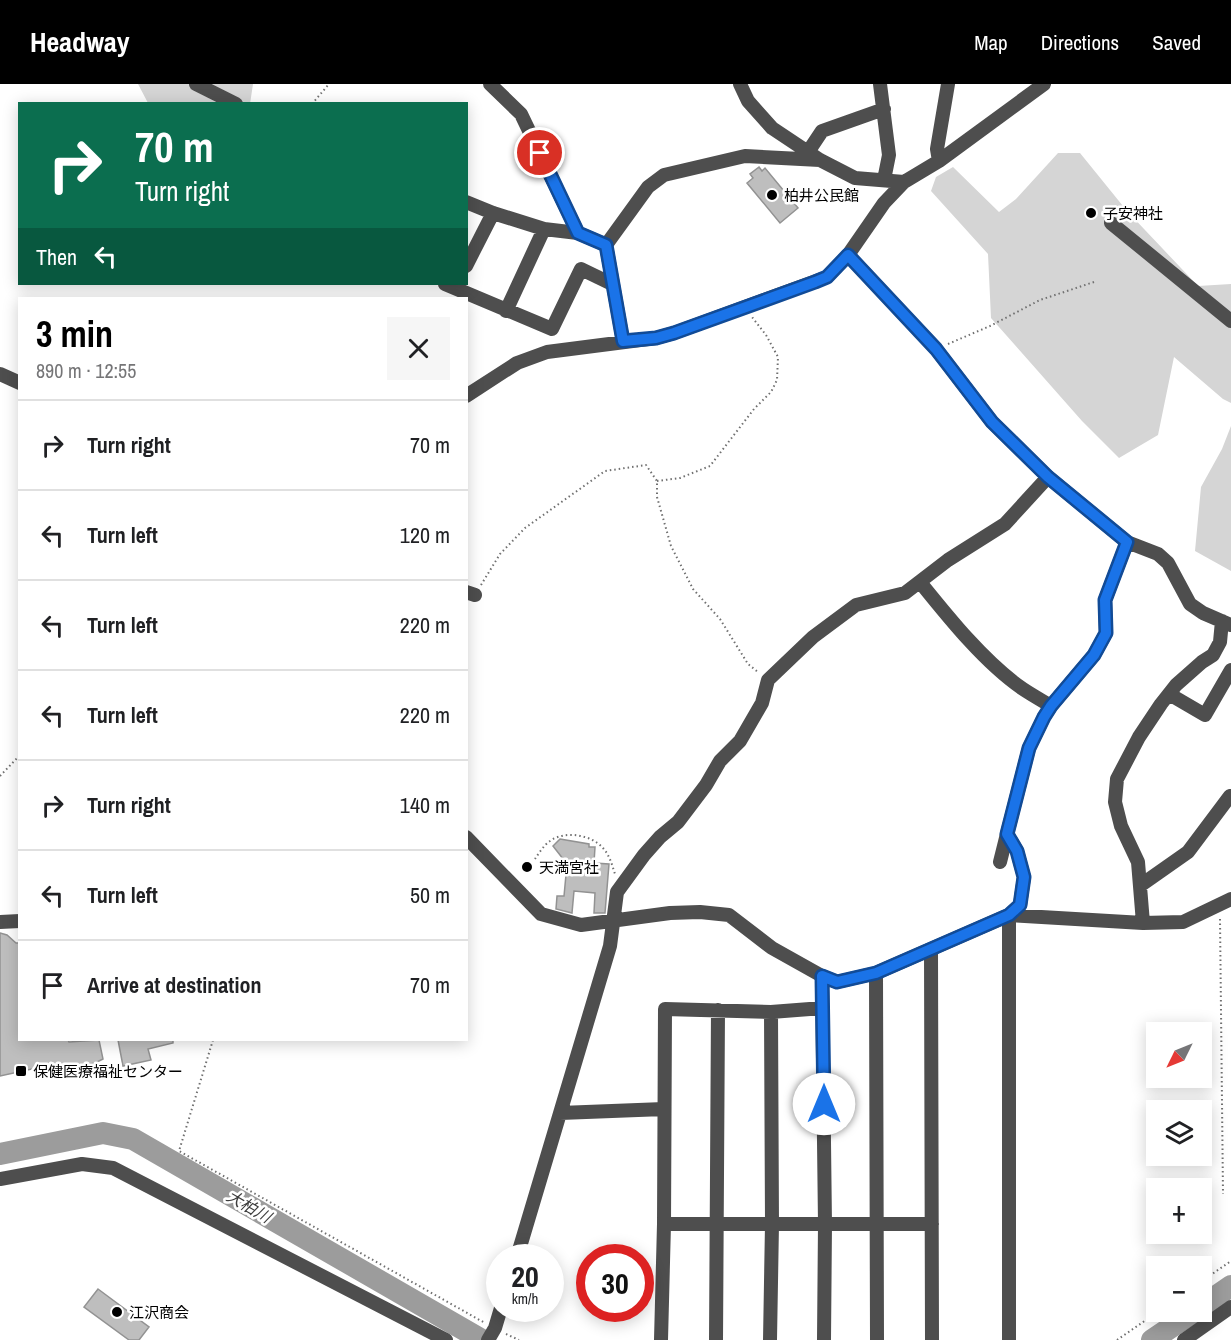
<!DOCTYPE html>
<meta charset="utf-8">
<style>
body{margin:0;font-family:"Archivo Narrow","Noto Sans JP",sans-serif;background:#f6f6f6;color:#202124;height:100vh;display:flex;flex-direction:column;font-size:22px;white-space:nowrap}
*{box-sizing:border-box;margin:0}
p{font-size:20px;color:#757577}
.icon{flex:none;width:33px;height:33px;fill:none;stroke:currentColor;stroke-width:2;stroke-linecap:round;stroke-linejoin:round}
.map{position:relative;flex:1;overflow:hidden}
.side{position:absolute;left:18px;top:213px;width:450px;height:744px;display:flex;flex-direction:column;background:#fff;border-radius:0px;box-shadow:0 3px 15px #0003}
.side>*{flex:none}
.banner{position:absolute;left:18px;top:18px;width:450px;height:183px;border-radius:0px;box-shadow:0 3px 15px #0003;background:#0b6e4f;color:#fff;overflow:hidden}
.needle{width:39px;rotate:227deg}
.controls{position:absolute;left:1146px;top:938px;display:grid;gap:12px}
.controls a{display:grid;place-items:center;width:66px;height:66px;border-radius:0px;background:#fff;box-shadow:0 3px 15px #0003;font-size:30px}
.speed{position:absolute;left:486px;top:1160px;display:flex;gap:12px;font-size:30px;font-weight:700;text-align:center}
.speed>*{display:grid;place-content:center;width:78px;height:78px;border-radius:50%;background:#fff;box-shadow:0 3px 15px #0003;line-height:1}
.speed small{font-size:15px;font-weight:400}
.speed .limit{border:9px solid #d22;background:#fff;color:#111}
.pin{position:absolute;display:grid;place-items:center;width:51px;height:51px;color:#fff;margin:-26px;border:3px solid #fff;border-radius:50%;box-shadow:0 2px 6px #0007}
.me{position:absolute;width:66px;margin:-33px;rotate:0deg;stroke-linejoin:round;filter:drop-shadow(0 0 4px #0008)}
.turn{display:flex;align-items:center;gap:21px;height:126px;padding:0 18px;font-size:27px}
.turn .icon{width:78px;height:78px;stroke-width:2.5}
.turn b{display:block;font-size:42px;line-height:51px}
.then{display:flex;align-items:center;height:57px;padding:0 18px;background:#0003;gap:12px;font-size:22px}
.round{display:grid;place-items:center;flex:none;width:63px;height:63px;border-radius:0px;background:#f6f6f6}
.summary{display:flex;align-items:center;justify-content:space-between;height:102px;padding:0 18px}
h1{font-size:36px;font-weight:700;line-height:45px;color:#000}
ul{padding:0;list-style:none}
li{display:flex;align-items:center;gap:18px;height:90px;padding:0 18px;border-top:2px solid #e0e0e0}
li div{flex:1}
li b{display:block;font-size:22px}
li em{font-style:normal}
header{display:flex;align-items:center;gap:36px;box-sizing:border-box;height:84px;padding:0 30px;background:#000;color:#fff}
header strong{font-size:28px}
nav{display:flex;gap:33px;margin-inline-start:auto;font-size:21px}
.map>svg:first-child{display:block}
.green{fill:#d5d5d5}
.lines{fill:none;stroke-linecap:round;stroke-linejoin:round}
.river{stroke:#9c9c9c;stroke-width:22}
.building{fill:#bebebe;stroke:#929292;stroke-width:1.5}
.path{stroke:#707070;stroke-width:2;stroke-dasharray:1.5 3;stroke-linecap:butt}
.minor{stroke:#4e4e4e;stroke-width:14}
.route-casing{stroke:#114b97;stroke-width:15}
.route{stroke:#1a73e8;stroke-width:10}
.poi-dot{fill:#000;stroke:#fff;stroke-width:2}
.labels{text-anchor:middle;dominant-baseline:central;stroke-width:5;stroke-linejoin:round;paint-order:stroke}
.poi-label{font-size:15px;fill:#000;stroke:#fff;text-anchor:start}
.water-label{font-size:16px;font-style:italic;fill:#3d3d3d;stroke:#fff}
</style>
<header>
<strong>Headway</strong>
<nav><a>Map</a><a>Directions</a><a>Saved</a></nav>
</header>
<div class="map">
<svg width="1231" height="1256" viewBox="0 0 1231 1256">
<rect width="100%" height="100%" fill="#fff"/>
<path class="green" d="M138 0H253L250 20 148 19Z
M1058 69H1080L1127 127 1198 202 1231 200V319L1223 315 1174 273 1158 351 1119 374 1082 337 991 234 988 170 931 107 936 93 953 83 999 128 1016 115Z
M1231 342V487L1195 467 1201 403 1222 365Z"/>
<g class="lines">
<path class="river" d="M0 1070 103 1049 133 1055 482 1256
M1202 1222 1231 1202
M1152 1256 1195 1227"/>
</g>
<path class="building" d="M759 83 762 87 765 84 798 124 780 139 747 99 753 94 750 90Z
M560 755 589 760V763H595L594 779 609 780 605 829H594L595 809 574 807 572 829 556 825 557 812H564L567 780 553 762Z
M0 849 7 851 16 859H20V956H68L69 958 99 956 103 975 95 979 61 986 41 983 0 992Z
M118 956H173V959L148 965 151 976 123 982Z
M98 1205 149 1243 139 1256H129L84 1223Z"/>
<g class="lines">
<path class="path" d="M312 20 329 0
M948 260 990 242 1040 216 1094 198
M657 397 680 394 710 382 754 325 771 308 777 296 778 273 766 251 752 233
M481 501 500 470 525 444 605 387 646 381 657 397V413L671 462 693 505 720 535 748 580 758 588
M0 692 20 671
M535 775C539 769 544 761 550 757 565 746 592 751 603 764 610 772 612 781 615 790
M1220 835 1223 1110
M213 956 179 1067 485 1239
M1202 1197 1231 1177
M506 1250 519 1256
M1117 1256 1159 1227"/>
<path class="minor" d="M196 0 236 20
M490 0 521 30 578 149
M740 0 748 17 772 44 820 76 855 94 904 98
M880 0 889 71 884 96
M808 68 822 47 884 25
M939 77 937 65 948 0
M466 118 493 129 544 145 578 149 606 161
M1111 139 1231 237
M848 171 936 265 992 338 1048 393 1127 458 1105 516 1106 549 1094 571 1051 622 1044 633 1029 664 1007 750 1017 767 1024 793 1020 821 1009 831V1256
M466 182 493 129
M445 200 552 245 581 185 612 200
M506 227 544 145
M623 257 606 161 648 103 664 91 745 72 820 76
M0 290 20 299
M466 312 517 279 547 268 656 254 674 249 827 193 848 171 884 119 904 98 939 77 1044 0
M1127 458 1158 470 1168 479 1190 520 1203 529 1231 541
M920 498C949 534 985 579 1023 605 1032 611 1041 616 1051 622
M466 508 475 511
M1169 610 1205 631 1231 586
M466 753 541 830 581 841 670 829 700 828 729 831 772 864 822 892 837 898 876 889 1009 831 1143 839 1183 838 1231 815
M1000 778 1007 750
M1141 801 1188 768 1230 712 1231 713
M0 838 20 837
M1143 839 1138 778 1121 742 1115 718 1117 695 1139 653 1161 620 1176 601 1202 578 1213 571 1220 558 1222 537
M931 866 932 1256
M876 889 877 1256
M822 892 825 1140 824 1256
M560 1029 664 1025
M0 1095 82 1080 113 1084 446 1256
M664 1140H932
M517 1173 610 862 617 808 644 771 660 753 678 738 706 701 720 677 740 657 762 619 768 596 813 553 856 521 905 509 948 476 1005 440 1048 393
M488 1256 495 1244 501 1224
M661 1256 664 1140 665 925 771 928 823 924
M716 1256 718 926
M770 1256 772 1140 771 928
M1184 1256 1231 1223"/>
</g>
<g class="lines">
<g class="route-casing">
<path id="route" d="M540 69 578 149 606 161 623 257 656 254 674 249 815 198 827 193 848 171 936 265 992 338 1048 393 1127 458 1105 516 1106 549 1094 571 1051 622 1044 633 1029 664 1007 750 1017 767 1024 793 1020 821 1009 831 876 889 837 898 822 892 824 1020"/>
</g>
<use href="#route" class="route"/>
</g>
<g class="poi-dot">
<circle cx="772" cy="111" r="6"/>
<circle cx="1091" cy="129" r="6"/>
<circle cx="527" cy="783" r="6"/>
<rect x="15" y="981" width="12" height="12" rx="3"/>
<circle cx="117" cy="1228" r="6"/>
</g>
<g class="labels">
<g class="poi-label">
<text x="784" y="111">柏井公民館</text>
<text x="1103" y="129">子安神社</text>
<text x="539" y="783">天満宮社</text>
<text x="33" y="987">保健医療福祉センター</text>
<text x="129" y="1228">江沢商会</text>
</g>
<g class="water-label">
<text transform="translate(249 1122) rotate(30)">大柏川</text>
</g>
</g>
</svg>
<div class="controls">
<a><svg class="needle" viewBox="-14 -14 28 28"><path d="M0-13l5 13h-10z" fill="#e53935"/><path d="M0 13l5-13h-10z" fill="#757577"/></svg></a>
<a><svg class="icon" aria-label="layers" viewBox="0 0 24 24"><path d="M12 4l9 5-9 5-9-5zM3 14l9 5 9-5"/></svg></a>
<a>+</a>
<a>−</a>
</div>
<div class="speed"><div>20<small>km/h</small></div><div class="limit">30</div></div>
<div class="pin" style="left:540px;top:69px;background:#d93025"><svg class="icon" aria-label="arrive" viewBox="0 0 24 24"><path d="M6 21V4h12l-3 4 3 4H6"/></svg></div>
<svg class="me" style="left:824px;top:1020px" viewBox="-20 -20 40 40"><circle r="19" fill="#fff"/><path d="M0-13L10 11 0 6-10 11z" fill="#1a73e8"/></svg>
<div class="banner">
<div class="turn"><svg class="icon" aria-label="right" viewBox="0 0 24 24"><path d="M7 20v-9h11M14 6l5 5-5 5"/></svg><div><b>70 m</b>Turn right</div></div>
<div class="then">Then<svg class="icon" aria-label="left" viewBox="0 0 24 24"><path d="M17 20v-9H6M10 6l-5 5 5 5"/></svg></div>
</div>
<section class="side">
<div class="summary"><div><h1>3 min</h1><p>890 m · 12:55</p></div><a class="round"><svg class="icon" aria-label="close" viewBox="0 0 24 24"><path d="M6 6l12 12M18 6L6 18"/></svg></a></div>
<ul>
<li><svg class="icon" aria-label="right" viewBox="0 0 24 24"><path d="M7 20v-9h11M14 6l5 5-5 5"/></svg><div><b>Turn right</b></div><em>70 m</em></li>
<li><svg class="icon" aria-label="left" viewBox="0 0 24 24"><path d="M17 20v-9H6M10 6l-5 5 5 5"/></svg><div><b>Turn left</b></div><em>120 m</em></li>
<li><svg class="icon" aria-label="left" viewBox="0 0 24 24"><path d="M17 20v-9H6M10 6l-5 5 5 5"/></svg><div><b>Turn left</b></div><em>220 m</em></li>
<li><svg class="icon" aria-label="left" viewBox="0 0 24 24"><path d="M17 20v-9H6M10 6l-5 5 5 5"/></svg><div><b>Turn left</b></div><em>220 m</em></li>
<li><svg class="icon" aria-label="right" viewBox="0 0 24 24"><path d="M7 20v-9h11M14 6l5 5-5 5"/></svg><div><b>Turn right</b></div><em>140 m</em></li>
<li><svg class="icon" aria-label="left" viewBox="0 0 24 24"><path d="M17 20v-9H6M10 6l-5 5 5 5"/></svg><div><b>Turn left</b></div><em>50 m</em></li>
<li><svg class="icon" aria-label="arrive" viewBox="0 0 24 24"><path d="M6 21V4h12l-3 4 3 4H6"/></svg><div><b>Arrive at destination</b></div><em>70 m</em></li>
</ul>
</section>
</div>
